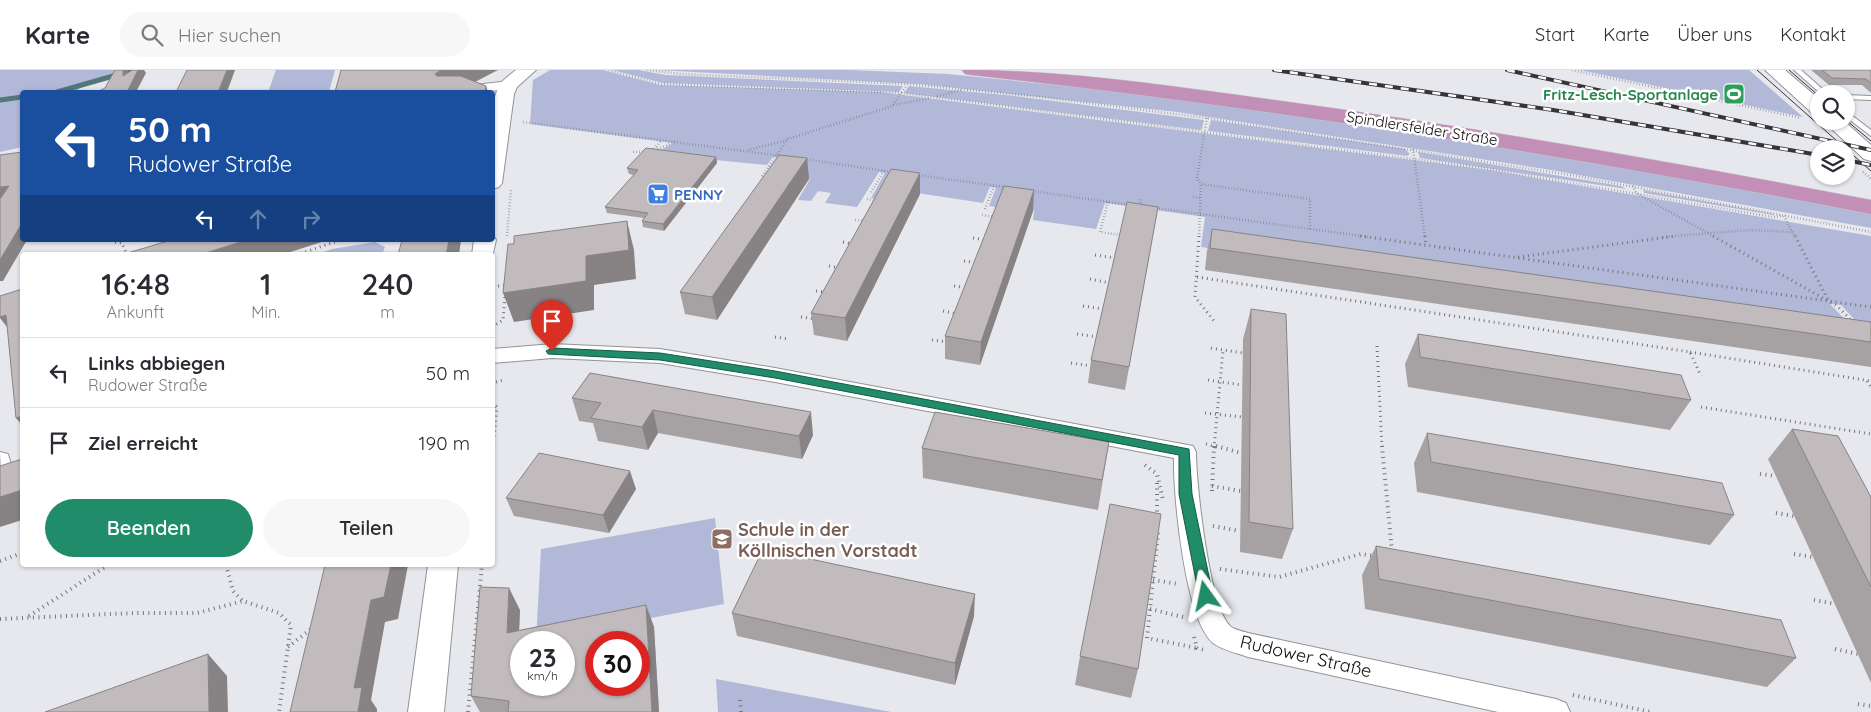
<!DOCTYPE html>
<html lang="de">
<meta charset="utf-8">
<style>
body{margin:0;font-family:Quicksand,sans-serif;background:#f7f7f7;color:#2b2b33;height:100vh;display:flex;flex-direction:column;font-size:19px;white-space:nowrap}
*{box-sizing:border-box;margin:0}
p{font-size:16px;color:#7c7c81}
.icon{flex:none;width:28px;height:28px;fill:none;stroke:currentColor;stroke-width:2;stroke-linecap:round;stroke-linejoin:round}
.map{position:relative;flex:1;overflow:hidden}
.side{position:absolute;left:20px;top:182px;width:475px;height:315px;display:flex;flex-direction:column;background:#fff;border-radius:5px;box-shadow:0 1px 4px #0004}
.side>*{flex:none}
.banner{position:absolute;left:20px;top:20px;width:475px;height:152px;border-radius:5px;box-shadow:0 1px 4px #0004;background:#1a4fa0;color:#fff;overflow:hidden}
.buttons{position:absolute;left:1810px;top:15px;display:grid;gap:10px}
.buttons a{display:grid;place-items:center;width:45px;height:45px;border-radius:50%;background:#fff;box-shadow:0 1px 4px #0004;font-size:25px}
.speed{position:absolute;left:510px;top:561px;display:flex;gap:10px;font-size:25px;font-weight:700;text-align:center}
.speed>*{display:grid;place-content:center;width:65px;height:65px;border-radius:50%;background:#fff;box-shadow:0 1px 4px #0004;line-height:1}
.speed small{font-size:12px;font-weight:400}
.speed .limit{border:8px solid #d22;background:#fff;color:#111}
.pin{position:absolute;display:grid;place-items:center;width:42px;height:42px;color:#fff;margin:-51px -21px;border-radius:50% 50% 50% 0;rotate:-45deg;box-shadow:0 0 5px #0007}
.pin .icon{rotate:45deg}
.me{position:absolute;width:55px;margin:-28px;rotate:348deg;stroke-linejoin:round;filter:drop-shadow(0 0 4px #0008)}
.turn{display:flex;align-items:center;gap:18px;height:105px;padding:0 25px;font-size:22px}
.turn .icon{width:65px;height:65px;stroke-width:2.5}
.turn b{display:block;font-size:35px;line-height:42px}
.lanes{display:flex;align-items:center;height:48px;padding:0 25px;background:#0003;justify-content:center;gap:25px;direction:ltr}
.lanes .off{opacity:.35}
.eta{display:flex;justify-content:space-evenly;align-items:center;height:85px;text-align:center}
.eta b{font-size:30px;font-weight:600;line-height:35px}
.primary-button{display:flex;gap:10px;margin-top:auto;padding:10px 25px}
.primary-button a{flex:1;height:58px;border-radius:30px;background:#208c69;color:#fff;font-size:20px;font-weight:600;line-height:58px;text-align:center}
.primary-button a+a{background:#f7f7f7;color:#2b2b33}
ul{padding:0;list-style:none}
li{display:flex;align-items:center;gap:15px;height:70px;padding:0 25px;border-top:1px solid #e1e1e2}
li div{flex:1}
li b{display:block;font-size:19px}
li em{font-style:normal}
header{display:flex;align-items:center;gap:30px;box-sizing:border-box;height:70px;padding:0 25px;background:#fff;border-bottom:1px solid #e1e1e2}
header strong{font-size:24px}
nav{display:flex;gap:28px;margin-inline-start:auto;font-size:18px}
.search{width:350px;height:45px;background:#f7f7f7;display:flex;align-items:center;gap:12px;box-sizing:border-box;padding:0 18px;border-radius:28px;color:#7c7c81;font-size:19px}
.map>svg:first-child{display:block}
.green{fill:#b2b9d8}
.lines{fill:none;stroke-linecap:round;stroke-linejoin:round}
.stream{stroke:#537879;stroke-width:5}
.service-casing{stroke:#919398;stroke-width:2}
.minor-casing{stroke:#919398;stroke-width:2}
.tertiary-casing{stroke:#919398;stroke-width:2}
.trunk-casing{stroke:#c5c5c6;stroke-width:1}
.path-far2{stroke:#757579;stroke-width:2.5;stroke-dasharray:0.5 2.5;stroke-linecap:butt}
.path-far1{stroke:#757579;stroke-width:3;stroke-dasharray:1 4;stroke-linecap:butt}
.path{stroke:#757579;stroke-width:4;stroke-dasharray:1 4.5;stroke-linecap:butt}
.service{fill:#fff;fill-rule:evenodd}
.minor{fill:#fff;fill-rule:evenodd}
.tertiary{fill:#fff;fill-rule:evenodd}
.trunk{fill:#c290b6;fill-rule:evenodd}
.tram{stroke:#353538;stroke-width:1}
.rail-casing{stroke:#353538;stroke-width:4}
.rail{stroke:#fff;stroke-width:2.5;stroke-dasharray:8;stroke-linecap:butt}
.wall{fill:#a6a1a3}
.shaded-wall{fill:#878385}
.building{fill:#c1bbbe;stroke:#878385;fill-rule:evenodd}
.route{fill:#208c69;stroke:#155b44}
.labels{text-anchor:middle;dominant-baseline:central;stroke-width:5;stroke-linejoin:round;paint-order:stroke}
.far-leisure-label{font-size:15px;font-weight:bold;fill:#27864d;stroke:#fff;text-anchor:end}
.far-street-label{font-size:15px;fill:#0e0e10;stroke:#fff}
.far-shop-label{font-size:15px;font-weight:bold;fill:#366cbe;stroke:#fff;text-anchor:start}
.education-label{font-size:18px;font-weight:bold;fill:#785e54;stroke:#fff;text-anchor:start}
.street-label{font-size:18px;fill:#0e0e10;stroke:#fff}
</style>
<header>
<strong>Karte</strong>
<div class="search"><svg class="icon" aria-label="search" viewBox="0 0 24 24"><circle cx="10" cy="10" r="6"/><path d="M15 15l6 6"/></svg>Hier suchen</div>
<nav><a>Start</a><a>Karte</a><a>Über uns</a><a>Kontakt</a></nav>
</header>
<div class="map">
<svg width="1871" height="642" viewBox="0 0 1871 642">
<rect width="100%" height="100%" fill="#e7e8ee"/>
<path class="green" d="M0 0H139L80 18 77 22H22V77L0 82Z
M276 0H335L329 22H268Z
M550 0H603L660 15 880 22 1490 100 1871 166V263H1867L1841 235 1830 234 1870 275 1201 177 1205 147 1105 133 1096 159 1033 150 1034 140 1003 136 1002 138 989 136 996 118 990 117 983 133 891 119 884 130 871 128 885 103 879 102 857 137 825 133 831 123 818 121 811 131 798 130 810 109 781 104 779 88 773 87 767 95 674 86 659 81 673 73 530 54 533 10Z
M613 0H638L666 5 903 16 899 22 663 13Z
M656 0H848L948 4 1205 30 1463 68 1871 142V158L1551 100 1177 42 919 14Z
M1580 0H1749L1803 47Z
M909 16 1015 26 1204 50 1202 59 1200 60 904 23Z
M1211 50 1405 79 1410 84 1407 86 1208 61Z
M1418 82 1621 116 1626 119 1420 88Z
M1643 120 1774 144V145L1644 123Z
M375 172 385 177 382 185H315L332 179Z
M715 448 724 534 536 570 541 479Z
M716 609 891 642H718Z"/>
<g class="lines">
<path class="stream" d="M57 22 134 0
M0 30 22 27"/>
<g class="service-casing">
<path id="service" d="M1794 0H1801L1828 24H1821Z
M1846 25 1871 26V30L1846 29Z
M1846 41 1871 60V66L1846 47Z"/>
</g>
<g class="minor-casing">
<path id="minor" d="M509 11 514 12 516 15 514 18 483 22H443L450 18Z
M552 274 660 279 775 298 1193 376 1196 382C1196 413 1209 536 1230 556 1235 560 1242 561 1248 563L1556 629 1566 633 1570 642H1498L1248 587C1237 583 1222 580 1213 573 1185 550 1173 424 1174 388L775 312 660 293 552 288 492 293V279Z
M0 382 8 384 12 398 9 404 1 406Z"/>
</g>
<g class="tertiary-casing">
<path id="tertiary" d="M516 0H536L517 17 514 24 502 113 499 117 492 119C492 92 486 35 501 13 505 8 511 4 516 0Z
M1765 0H1785L1819 29V45L1812 43Z
M1823 51H1844L1871 75V91L1864 89Z
M493 165 496 170 492 188V185H472L474 170H492Z
M428 495H458L444 642H408Z"/>
</g>
<g class="trunk-casing">
<path id="trunk" d="M962 0C1067 0 1170 16 1274 30 1474 57 1673 92 1871 130V144C1573 86 1273 38 971 5L965 4Z"/>
</g>
<path class="path-far2" d="M609 0 661 14 901 23 1483 98 1773 147 1783 146
M647 0 681 4 908 14 1040 27 1207 48 1576 106 1871 162
M1572 0 1801 48
M937 26 962 20
M893 35 931 28
M1207 48 1197 108 1201 114 1310 129V160
M523 52 781 86
M1413 79 1425 167
M655 80 675 72
M748 80 788 70
M652 81 662 70
M633 82H645
M804 89 892 102
M1863 102 1871 109
M916 105 1006 117
M762 106 788 69 892 36 907 15
M1633 116 1636 123 1715 167
M1032 121 1130 135
M871 122 884 101
M1193 127 1200 128
M867 129 876 131
M1108 132 1100 162 1121 165
M1140 136 1141 127
M1156 138 1369 167
M985 139 994 116
M982 145 994 147
M1784 146 1795 167
M855 150 865 151
M507 166 511 120
M1199 167 1201 114
M1663 167 1749 160 1793 162"/>
<path class="path-far1" d="M1199 166 1195 227 1214 251
M1360 166 1871 237
M1425 166 1426 176
M1713 166 1837 236 1853 252
M1795 166 1828 230
M973 168 985 170
M115 172 122 173 127 185
M843 172 852 174
M296 185 341 170
M1095 185 1116 188
M1518 187 1676 166
M964 191 978 193
M829 196 839 198
M1197 207 1690 282 1701 306
M1090 209 1110 213
M498 216 508 215
M954 216 968 218
M816 221 825 222
M1083 236 1104 239
M943 241 957 244
M801 247 815 249
M492 257 503 250 505 226
M1077 264 1098 267
M775 267 789 269
M932 270 949 272
M1377 276 1382 378
M1211 278 1243 283
M1690 282 1871 311
M1071 293 1092 296
M1208 310 1242 315
M1867 311 1871 317
M496 312 504 310
M492 333 497 337 493 378
M1701 337 1871 364
M1205 343 1242 347
M1206 374 1220 378
M1214 378 1223 280"/>
<path class="path" d="M1216 376 1241 383
M1382 376 1392 482
M492 386 493 376
M1145 395 1157 404 1163 430
M1760 404 1776 406
M1157 413V446
M1212 416 1241 421
M1212 421 1214 376
M1776 443 1794 446
M1213 456 1240 461
M1158 463 1147 568 1197 578
M1794 484 1813 487
M0 491 22 483
M226 495 233 521 243 531 279 543 291 555 279 642
M1220 499 1279 507 1361 484 1375 486
M1153 510 1178 514
M1814 530 1835 534
M1150 539 1187 548
M29 546 108 495
M0 549 135 543H197L243 531
M1194 567 1197 578 1204 580
M288 577 311 559
M1835 579 1858 584
M1573 625 1651 642
M740 630 741 642
M1858 634 1871 636
M468 642 482 495"/>
<use href="#service" class="service"/>
<use href="#minor" class="minor"/>
<use href="#tertiary" class="tertiary"/>
<use href="#trunk" class="trunk"/>
<path class="tram" d="M1757 0 1846 79
M1789 0 1819 26
M1846 50 1871 71
M1846 79 1871 101"/>
<g class="rail-casing">
<path id="rail" d="M1274 0 1553 40 1819 85
M1507 0 1871 80
M1846 90 1871 95"/>
</g>
<use href="#rail" class="rail"/>
</g>
<path class="wall" d="M1811 0H1871V23L1862 15H1829Z
M716 87 717 93 664 161 643 157 642 151 644 148 607 143 605 137 634 105 629 104 627 98Z
M807 88 809 109 717 250 685 244 680 222Z
M920 103V124L847 271 814 265 811 243Z
M1034 120 1033 141 980 295 945 289V266Z
M1158 137 1125 320 1088 313 1091 290Z
M1212 159 1871 252V297L1205 200 1207 181Z
M1251 239 1293 459 1282 489 1240 482 1243 269Z
M1418 264 1691 330 1670 360 1408 317 1405 294Z
M590 303 813 365 802 389 658 363 648 380 598 371 593 353 579 351 572 328Z
M1792 359 1871 427V613L1768 389Z
M1427 363 1734 445 1710 475 1417 422 1414 393Z
M1109 372 1098 440 923 408 922 378Z
M636 419 609 463 514 446 506 428Z
M1376 476 1796 588 1767 617 1365 539 1362 505Z
M646 535 654 557 659 642H480L471 626 520 540 519 560Z
M732 543 974 546 955 615 737 566Z
M1080 586 1138 599 1131 628 1075 615Z"/>
<path class="shaded-wall" d="M123 0H128V14L123 6Z
M138 0H144L146 3 136 22H127Z
M227 0H235L227 22H218Z
M441 0H498L473 13 441 22 435 4Z
M486 16 488 22H485Z
M716 87 717 93 664 161 663 154Z
M807 88 809 109 717 250 712 227Z
M920 103V124L847 271 845 248Z
M9 116 0 129V117Z
M1034 120 1033 141 980 295 981 272Z
M627 151 634 180 636 209 594 215V240L514 252 503 223 586 186Z
M22 153V170H27L3 211H0V190Z
M247 170H328L281 185H199Z
M449 170H461L459 185H446Z
M6 245 17 270 0 248V247Z
M653 340 658 363 648 380 642 357Z
M811 342 813 365 802 389 799 366Z
M22 346V355L16 348Z
M630 401 636 419 609 463 603 445Z
M22 420V450L0 457V427Z
M391 495H408L398 549 385 552 371 630 377 639V642H358L354 618 371 530Z
M509 518 520 540 518 585 507 563Z
M975 524 974 546 955 615V593Z
M646 535 654 557 659 642H652Z
M208 584 227 606 228 642H209Z"/>
<path class="building" d="M115 0H123V6L132 0H138L127 22H97L105 18Z
M187 0H227L218 22H176Z
M341 0H441L435 4 437 6H461L486 16 485 22H335Z
M1822 0H1871V13L1866 9 1832 8Z
M646 78 716 87 663 154 642 151 648 143 605 137 638 100 627 98Z
M22 82V153L0 190V129L9 116 0 117V85Z
M779 85 807 88 712 227 680 222Z
M891 99 920 103 845 248 811 243Z
M1004 116 1034 120 981 272 945 266Z
M1127 132 1158 137 1129 297 1091 290Z
M627 151 629 180 586 186V211L503 223 508 174H514V166Z
M1212 159 1871 252V272L1210 178Z
M171 170H247L199 185H121Z
M402 170H449L446 185H398Z
M22 219V346L16 348 6 245 0 247V226Z
M1251 239 1286 244 1293 459 1249 452Z
M1418 264 1681 305 1691 330 1420 287Z
M590 303 811 342 799 366 653 340 642 357 591 348 601 333 572 328Z
M935 342 1109 372 1102 410 922 378Z
M1792 359 1838 366 1871 427V517Z
M1427 363 1722 413 1734 445 1431 392Z
M539 383 630 401 603 445 506 428Z
M22 389V420L0 427V396Z
M1110 434 1161 444 1138 599 1080 586Z
M1376 476 1781 550 1796 588 1379 509Z
M763 479 975 524 955 593 732 543Z
M325 495H391L384 527 371 530 354 618 362 617 358 642H290Z
M480 517 509 518 507 563 646 535 652 642H508L509 631 471 626ZM521 572H564V615H521ZM596 572H639V615H596Z
M208 584 209 642H45Z"/>
<path class="route" d="M552 278 660 283 775 301 1189 379 1192 424 1213 526 1211 530H1201L1199 526 1179 424V385L775 308 660 290 548 284 546 281Z"/>
<defs>
<g id="stadium-square" transform="scale(1.125)"><rect x="-9" y="-9" width="18" height="18" rx="4" fill="#2e9e5b" stroke="#fff"/><path d="M0-5a6.5 5 0 1 0 0 10a6.5 5 0 1 0 0-10ZM-3.5-1.8h7v3.6h-7Z" fill="#fff"/></g>
<g id="supermarket-square" transform="scale(1.125)"><rect x="-9" y="-9" width="18" height="18" rx="4" fill="#3f7fe0" stroke="#fff"/><path d="M-6-5.5h2.5l.6 2H6L4.5 2H-2.5L-4.4-4H-6ZM-1.5 3.2a1.3 1.3 0 1 0 .1 0ZM3 3.2a1.3 1.3 0 1 0 .1 0Z" fill="#fff"/></g>
<g id="school-square" transform="scale(1.125)"><rect x="-9" y="-9" width="18" height="18" rx="4" fill="#8d6e63" stroke="#fff"/><path d="M0-5L7-2L0 1L-7-2ZM-4 1L0 2.5L4 1V4Q0 6-4 4Z" fill="#fff"/></g>
</defs>
<g fill-rule="evenodd">
<use href="#stadium-square" x="1734" y="24"/>
<use href="#supermarket-square" x="658" y="124"/>
<use href="#school-square" x="722" y="469"/>
</g>
<g class="labels">
<g class="far-leisure-label">
<text x="1718" y="24">Fritz-Lesch-Sportanlage</text>
</g>
<g class="far-street-label">
<text transform="translate(1422 58) rotate(9)">Spindlersfelder Straße</text>
</g>
<g class="far-shop-label">
<text x="674" y="124">PENNY</text>
</g>
<g class="education-label">
<text x="738" y="459">Schule in der<tspan x="738" dy="21">Köllnischen Vorstadt</tspan></text>
</g>
<g class="street-label">
<text transform="translate(1306 586) rotate(13)">Rudower Straße</text>
</g>
</g>
</svg>
<div class="buttons">
<a><svg class="icon" aria-label="search" viewBox="0 0 24 24"><circle cx="10" cy="10" r="6"/><path d="M15 15l6 6"/></svg></a>
<a><svg class="icon" aria-label="layers" viewBox="0 0 24 24"><path d="M12 4l9 5-9 5-9-5zM3 14l9 5 9-5"/></svg></a>
</div>
<div class="speed"><div>23<small>km/h</small></div><div class="limit">30</div></div>
<div class="pin" style="left:552px;top:281px;background:#d93025"><svg class="icon" aria-label="arrive" viewBox="0 0 24 24"><path d="M6 21V4h12l-3 4 3 4H6"/></svg></div>
<svg class="me" style="left:1206px;top:526px" viewBox="-20 -20 40 40"><path d="M0-17L14 15 0 8-14 15z" fill="#208c69" stroke="#fff" stroke-width="4"/></svg>
<div class="banner">
<div class="turn"><svg class="icon" aria-label="left" viewBox="0 0 24 24"><path d="M17 20v-9H6M10 6l-5 5 5 5"/></svg><div><b>50 m</b>Rudower Straße</div></div>
<div class="lanes"><svg class="icon" aria-label="left" viewBox="0 0 24 24"><path d="M17 20v-9H6M10 6l-5 5 5 5"/></svg><svg class="icon off" aria-label="ahead" viewBox="0 0 24 24"><path d="M12 20V5M6 11l6-6 6 6"/></svg><svg class="icon off" aria-label="right" viewBox="0 0 24 24"><path d="M7 20v-9h11M14 6l5 5-5 5"/></svg></div>
</div>
<section class="side">
<div class="eta">
<div><b>16:48</b><p>Ankunft</p></div>
<div><b>1</b><p>Min.</p></div>
<div><b>240</b><p>m</p></div>
</div>
<ul>
<li><svg class="icon" aria-label="left" viewBox="0 0 24 24"><path d="M17 20v-9H6M10 6l-5 5 5 5"/></svg><div><b>Links abbiegen</b><p>Rudower Straße</p></div><em>50 m</em></li>
<li><svg class="icon" aria-label="arrive" viewBox="0 0 24 24"><path d="M6 21V4h12l-3 4 3 4H6"/></svg><div><b>Ziel erreicht</b></div><em>190 m</em></li>
</ul>
<div class="primary-button"><a>Beenden</a><a>Teilen</a></div>
</section>
</div>
